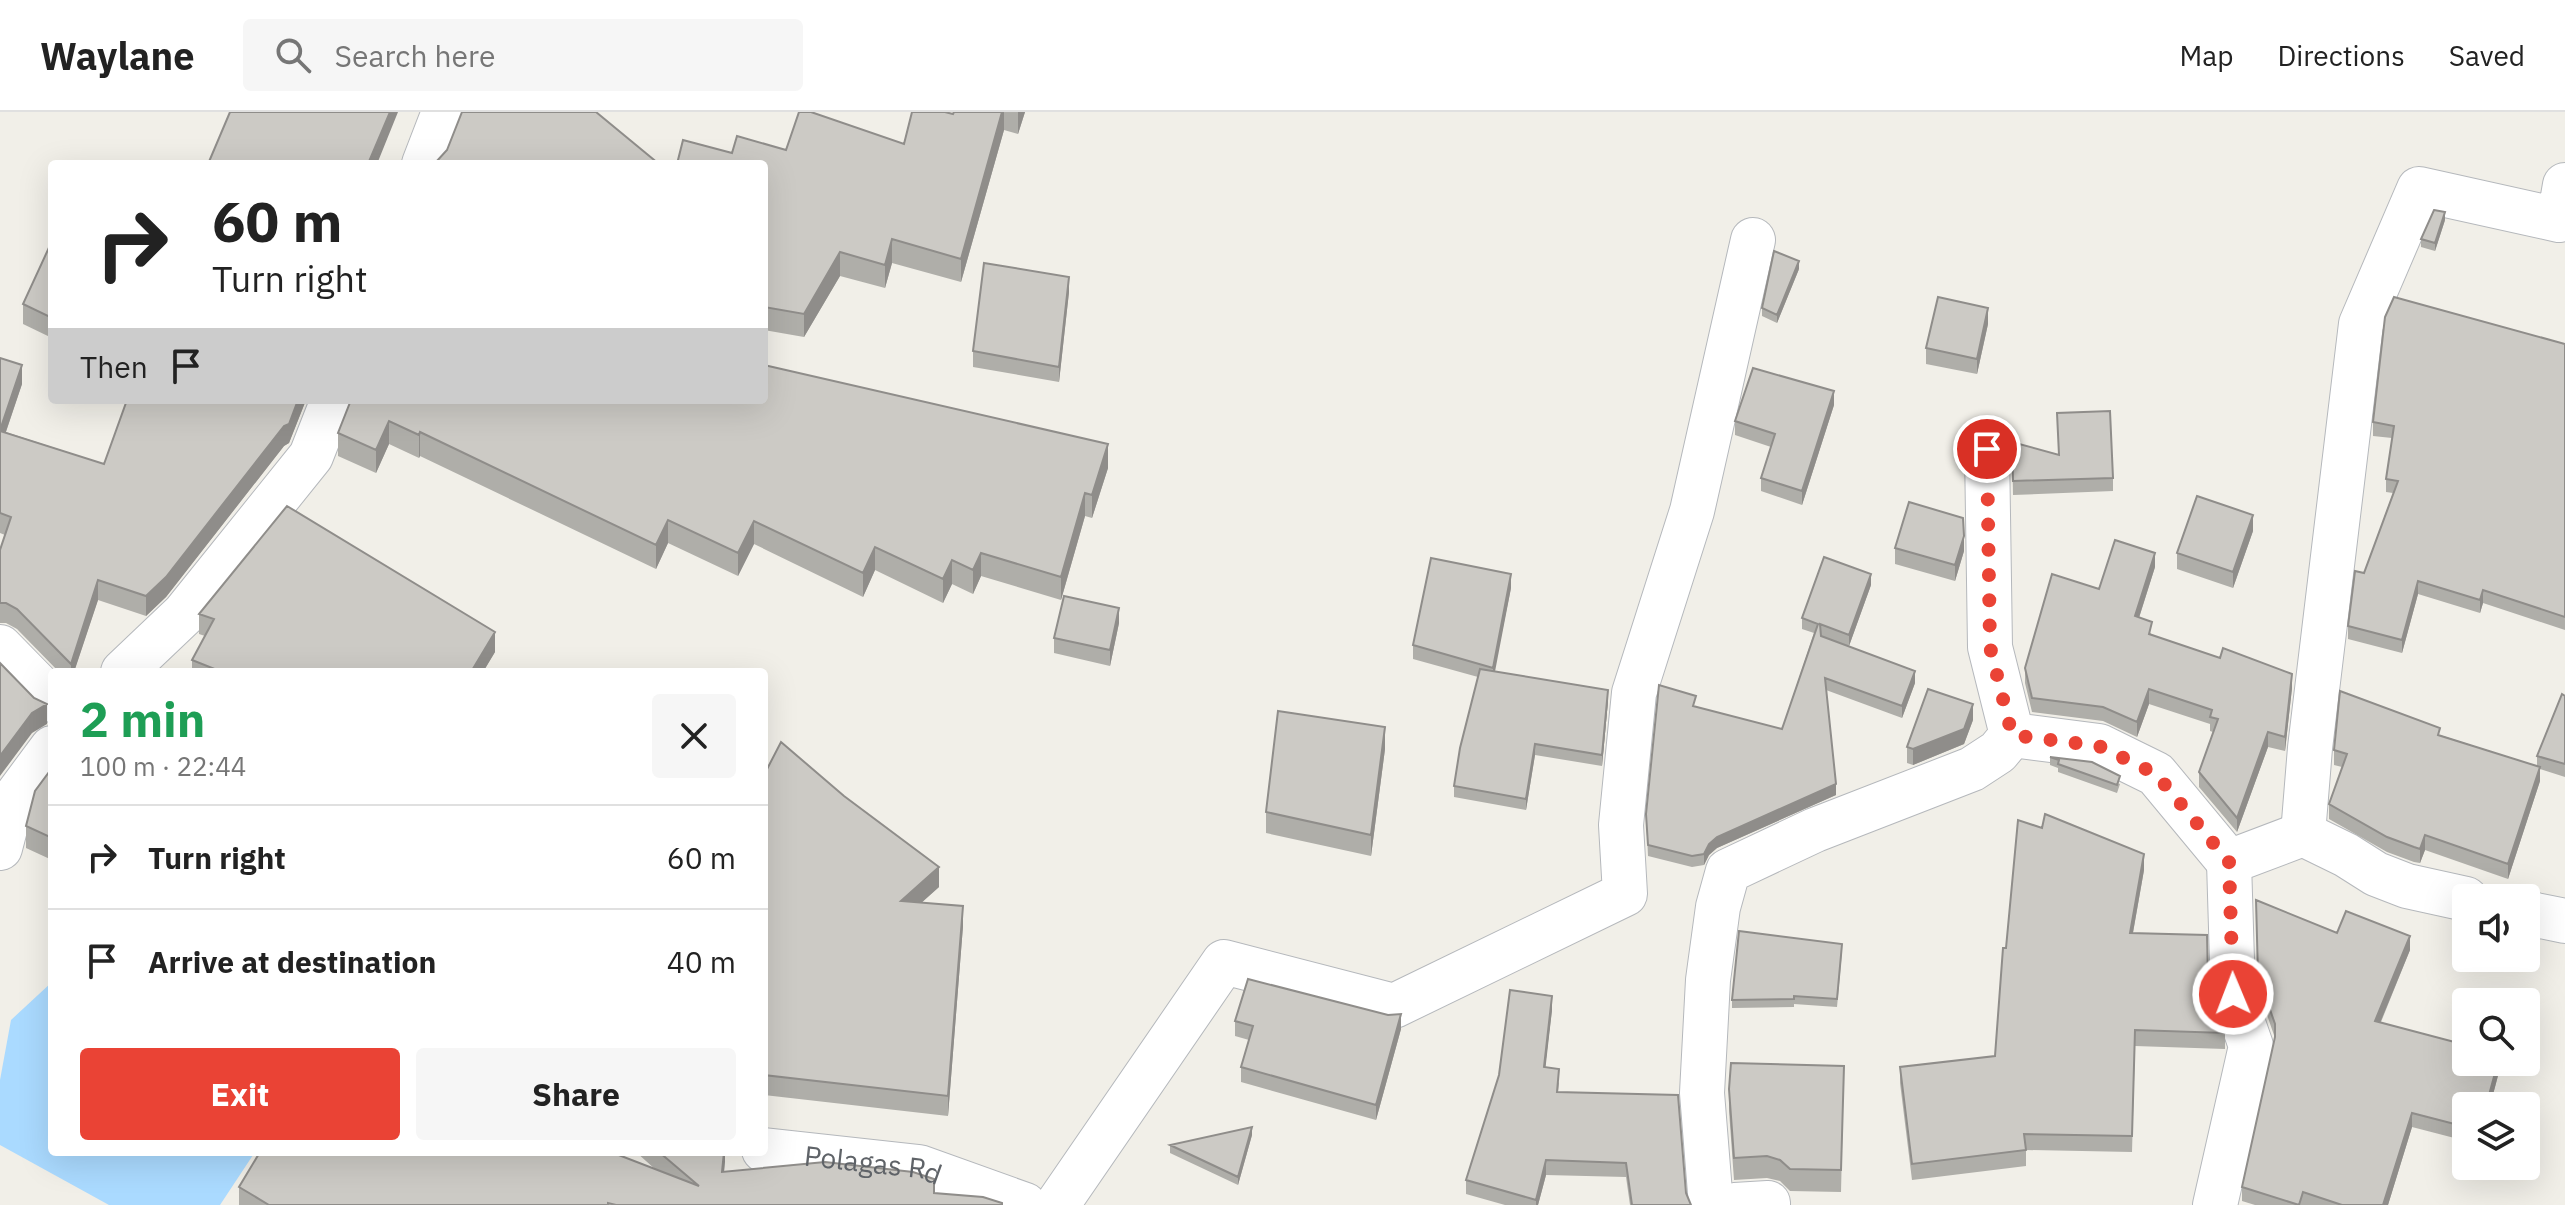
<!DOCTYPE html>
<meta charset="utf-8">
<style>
body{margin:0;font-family:"IBM Plex Sans",sans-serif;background:#f6f6f6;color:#222;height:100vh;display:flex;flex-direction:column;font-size:30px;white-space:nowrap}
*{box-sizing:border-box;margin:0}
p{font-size:26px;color:#767676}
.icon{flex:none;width:44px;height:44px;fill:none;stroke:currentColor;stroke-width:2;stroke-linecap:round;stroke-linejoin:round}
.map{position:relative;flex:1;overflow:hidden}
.sheet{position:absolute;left:48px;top:556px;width:720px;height:488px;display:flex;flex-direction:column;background:#fff;border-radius:8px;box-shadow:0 8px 32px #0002}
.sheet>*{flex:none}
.guide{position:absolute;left:48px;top:48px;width:720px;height:244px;border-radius:8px;box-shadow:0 8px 32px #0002;background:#fff;color:#222;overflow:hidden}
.fabs{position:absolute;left:2452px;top:772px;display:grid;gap:16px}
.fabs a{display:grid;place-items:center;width:88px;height:88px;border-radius:8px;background:#fff;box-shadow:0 8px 32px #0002;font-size:40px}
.pin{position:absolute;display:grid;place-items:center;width:68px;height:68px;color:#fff;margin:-34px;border:4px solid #fff;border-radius:50%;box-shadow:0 2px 8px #0007}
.me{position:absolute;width:88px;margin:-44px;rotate:359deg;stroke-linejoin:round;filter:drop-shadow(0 0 6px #0008)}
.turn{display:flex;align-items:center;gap:28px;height:168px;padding:0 32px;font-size:36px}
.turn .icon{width:104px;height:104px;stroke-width:2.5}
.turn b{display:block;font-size:56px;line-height:68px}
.then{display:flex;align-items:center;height:76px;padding:0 32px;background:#0003;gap:16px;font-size:30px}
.round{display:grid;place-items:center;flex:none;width:84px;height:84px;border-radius:8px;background:#f6f6f6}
.overview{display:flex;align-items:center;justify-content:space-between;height:136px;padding:0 32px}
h1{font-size:48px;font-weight:700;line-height:60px;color:#1e9e55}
.button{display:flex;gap:16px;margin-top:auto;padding:16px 32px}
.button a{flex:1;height:92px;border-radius:8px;background:#ea4335;color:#fff;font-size:32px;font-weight:700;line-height:92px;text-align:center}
.button a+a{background:#f6f6f6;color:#222}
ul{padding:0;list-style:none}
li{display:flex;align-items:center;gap:24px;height:104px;padding:0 32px;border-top:2px solid #e0e0e0}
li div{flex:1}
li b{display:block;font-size:30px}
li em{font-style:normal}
header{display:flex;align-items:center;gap:48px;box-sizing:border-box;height:112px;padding:0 40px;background:#fff;border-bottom:2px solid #e0e0e0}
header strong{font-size:38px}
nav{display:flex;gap:44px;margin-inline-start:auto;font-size:28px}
.search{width:560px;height:72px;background:#f6f6f6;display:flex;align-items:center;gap:20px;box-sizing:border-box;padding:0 28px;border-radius:8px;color:#767676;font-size:30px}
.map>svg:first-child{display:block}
.water{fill:#aadaff}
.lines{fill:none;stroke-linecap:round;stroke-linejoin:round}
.minor-casing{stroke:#b5b8bc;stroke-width:46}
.minor{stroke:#fff;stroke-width:44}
.wall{fill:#afaea9}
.shaded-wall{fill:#8f8d8a}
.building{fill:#cccac5;stroke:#8f8d8a;stroke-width:2}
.route{stroke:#ea4335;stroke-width:14;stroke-dasharray:0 25.2}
.labels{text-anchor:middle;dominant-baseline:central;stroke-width:8;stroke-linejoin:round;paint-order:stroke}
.street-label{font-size:28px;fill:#5f6368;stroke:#fff}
</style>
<header>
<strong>Waylane</strong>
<div class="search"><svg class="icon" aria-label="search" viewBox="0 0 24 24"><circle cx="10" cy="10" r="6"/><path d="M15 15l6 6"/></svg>Search here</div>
<nav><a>Map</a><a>Directions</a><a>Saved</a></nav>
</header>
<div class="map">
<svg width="2565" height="1093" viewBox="0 0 2565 1093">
<rect width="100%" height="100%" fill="#f1efe8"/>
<path class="water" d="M52 870V1040H255L220 1093H109L0 1033V968L11 908Z"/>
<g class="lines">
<g class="minor-casing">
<g id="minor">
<path d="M424 52 444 0"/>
<path d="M1987 337 1990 535 2012 623 2099 634 2156 662 2229 750"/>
<path d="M0 535 52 588"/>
<path d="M123 560 184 502 311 344 333 288"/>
<path d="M2303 722 2310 636 2361 212 2419 77 2559 108 2565 73"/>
<path d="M0 736 12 690 52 636"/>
<path d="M2526 801 2565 809"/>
<path id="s1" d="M764 1038 919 1055 1025 1093"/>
<path d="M1057 1093 1224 850 1394 894 1625 782 1621 713 1634 581 1692 399 1753 128"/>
<path d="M1711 1093 1702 981 1708 868 1718 795 1728 759 1815 718 1972 657 1998 640 2012 623"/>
<path d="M1735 1093 1768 1091V1093"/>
<path d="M2215 1093 2251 934 2233 882 2229 750 2303 722 2346 743 2376 762 2407 774 2466 787"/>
</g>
</g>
<use href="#minor" class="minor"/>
</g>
<path class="wall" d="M954 0H1025L1018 22 1004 18 961 170 892 151 885 176 840 164 804 225 764 218V52L732 41 904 32 953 2Z
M2445 108 2435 139 2421 135V127Z
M52 129V226L23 212V192Z
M1799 157 1777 211 1762 204V196Z
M1069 180 1059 270 973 255V239Z
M1988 212 1977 262 1926 252V236Z
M2565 232V518L2483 491 2480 501 2418 482 2402 541 2348 527V514L2364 461 2393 381 2386 380V367L2392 326 2373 324V310Z
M0 246 22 272 6 320 104 352 127 288H306L289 331 284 334 166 485 146 504 98 488 74 560H59L17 517 6 511H0V438L5 423 0 421Z
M351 288 1108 356 1092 406 1085 404 1061 488 981 464 973 482 952 472 943 491 875 458 863 485 754 432 738 464 668 431 656 457 420 344 419 346 389 332 376 361 338 344V321Z
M1834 293 1802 393 1761 379V366L1771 335 1735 323V309Z
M2012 330 2113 366V379L2013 383Z
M2253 419 2233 476 2177 457V441Z
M1895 436 1964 439 1955 469 1895 452Z
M2155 455 2139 506 2152 523 2292 576 2285 639 2268 635 2237 720 2199 675V660L2213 620 2210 619V612L2149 592 2137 625 2103 609 2032 600 2025 571V556L2099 477Z
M1871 473 1849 534 1821 524 1915 571 1902 606 1826 578 1836 683 1717 736 1709 743 1704 753 1692 755 1648 744 1646 702 1696 595 1782 617 1814 521 1802 517V506Z
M1511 476 1494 559 1608 589 1602 654 1535 643 1526 698 1454 685V674L1478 565 1413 547V533Z
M199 502 495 540 483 560H192V548L205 524 199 522Z
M1119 511 1110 554 1054 541V526Z
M2565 584V665L2540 657V669L2508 767 2425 738 2420 751 2414 750 2387 740 2329 707V692L2342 655 2334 653V638L2440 623 2537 654V644Z
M1973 608 1964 632 1913 653 1907 651V635Z
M1385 637 1371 744 1266 721V700Z
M2050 645 2120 672 2117 681 2058 660V656L2050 653Z
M52 656V748L26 736V714Z
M764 663 939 775 921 791 963 814 948 1004 764 983Z
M2144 758 2133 821 2208 867 2225 921V937L2135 934 2132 1040 2026 1038V1054L1912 1068 1900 971V955L1995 944 2006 836Z
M2256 788 2337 821 2410 838 2381 910 2500 950V956L2490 994H2466V1029L2412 1015 2388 1093H2255L2242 1089V1075L2275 926 2258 877Z
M1842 840 1837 895 1794 892V895L1732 896V888Z
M1552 898 1545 955 1559 971 1558 980 1686 1081 1691 1093H1630L1626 1065 1546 1063 1538 1093H1505L1466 1082V1068L1499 963Z
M1388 903 1401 917 1376 1008 1241 970V955L1249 928 1235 924V909Z
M1844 954 1841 1080 1790 1079 1780 1069 1767 1066 1734 1068 1729 999V977Z
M1252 1023 1238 1073 1170 1041V1033Z
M636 1040H725L724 1060 934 1081 1002 1093H239V1075L656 1058Z"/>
<path class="shaded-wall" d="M390 0H398L377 52H368Z
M1002 0H1004V18L961 170V147Z
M1018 0H1025L1018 22Z
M2445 100V108L2435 139V131Z
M892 127V151L885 176V153Z
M840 140V164L804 225V202Z
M1799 149V157L1777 211V203Z
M1069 165V180L1059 270V255Z
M1988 196V212L1977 262V247Z
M22 253V272L0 337V318Z
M1834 279V293L1802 393V379Z
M298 288H306L289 331 284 334 166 485 146 504V484L284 314Z
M389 309V332L376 361V338Z
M420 320V344L419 346V323Z
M1108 332V356L1092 406V383Z
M1085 381V404L1061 488V465Z
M2253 403V419L2233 476V460Z
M668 408V431L656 457V433Z
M754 409V432L738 464V441Z
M1964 424V439L1955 469V453Z
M875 435V458L863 485V461Z
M981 441V464L973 482V458Z
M2155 441V455L2135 518V504Z
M952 448V472L943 491V467Z
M1511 462V476L1493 570V556Z
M1871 462V473L1849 534V523Z
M98 468V488L74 560H71V552Z
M2418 469V482L2402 541V528Z
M2483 478V491L2480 501V488Z
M1119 496V511L1110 554V538Z
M495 520V540L483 560H471Z
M1915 559V571L1902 606V594Z
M2292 562V576L2285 639V625Z
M2149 577V592L2137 625V610Z
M1608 578V589L1602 654V643Z
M47 592V612L32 621 0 664V644L32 601Z
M1973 592V608L1964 632 1913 653V637Z
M1385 615V637L1371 744V723Z
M2268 620V635L2237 720V706Z
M1535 632V643L1526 698V687Z
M2540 655V669L2508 767V752Z
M1836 672V683L1717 736 1709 743 1704 753V742L1709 732 1717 725Z
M2425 723V738L2420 751V737Z
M2144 742V758L2130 837V821Z
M939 755V775L901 809V789Z
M963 794V814L948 1004V984Z
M2410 824V838L2375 923V909Z
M1552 884V898L1544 969V955Z
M1401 902V917L1376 1008V993Z
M2498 950H2500V956L2490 994H2486Z
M2412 1001V1015L2388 1093H2383Z
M1252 1015V1023L1238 1073V1065Z
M724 1040H725V1050L722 1080V1060Z
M1546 1048V1063L1538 1093H1536V1088Z"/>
<path class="building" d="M230 0H390L368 52H208Z
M462 0H596L659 52H438L436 50 447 38Z
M799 0H811L904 32 912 0H945L953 2 954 0H1002L961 147 892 127 885 153 840 140 804 202 764 195V52H677L683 28 732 41 737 24 786 38Z
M2434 98 2445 100 2435 131 2421 127Z
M52 129V206L23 192Z
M1774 139 1799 149 1777 203 1762 196Z
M984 151 1069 165 1059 255 973 239Z
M1938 185 1988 196 1977 247 1926 236Z
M2394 185 2565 232V505L2483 478 2480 488 2418 469 2402 528 2348 514 2355 459 2364 461 2398 369 2386 367 2394 314 2373 310 2385 205Z
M0 246 22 253 0 318Z
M764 253 1108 332 1092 383 1085 381 1061 465 981 441 973 458 952 448 943 467 875 435 863 461 754 409 738 441 668 408 656 433 420 320 419 323 389 309 376 338 338 321 351 288H764Z
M1753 256 1834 279 1802 379 1761 366 1775 322 1735 309Z
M127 288H298L289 312 284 314 166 465 146 484 98 468 71 552 17 497 6 491H0V438L11 405 0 401V319L104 352Z
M2110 299 2113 366 2013 369 2012 330 2059 343 2057 301Z
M2197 384 2253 403 2233 460 2177 441Z
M1909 390 1963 406 1964 424 1955 453 1895 436Z
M287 394 495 520 471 560H222L192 548 214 507 199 502Z
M2115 428 2155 441 2135 504 2152 510 2149 522 2220 546 2223 536 2292 562 2285 625 2268 620 2237 706 2199 660 2218 607 2210 605 2212 598 2149 577 2137 610 2103 595 2032 586 2025 556 2052 462 2099 477Z
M1824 445 1871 462 1849 523 1820 512 1821 524 1915 559 1902 594 1825 566 1836 672 1717 725 1709 732 1704 742 1692 744 1648 733 1646 702 1659 573 1696 584 1693 594 1782 617 1818 512 1802 506Z
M1431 446 1511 462 1493 556 1413 533Z
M1064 484 1119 496 1110 538 1054 526Z
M0 551 34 586 47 592 32 601 0 644Z
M1480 557 1608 578 1602 643 1535 632 1526 687 1454 674 1460 636Z
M1928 577 1973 592 1964 617 1913 637 1907 635Z
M2340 579 2440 616 2438 623 2540 655 2508 752 2425 723 2420 737 2414 735 2387 725 2329 692 2347 642 2334 638Z
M2562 582 2565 584V652L2537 644Z
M1278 599 1385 615 1371 723 1266 700Z
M781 630 844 684 939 755 901 789 963 794 948 984 764 963V663Z
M2050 645 2092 650 2120 664 2117 673 2058 652 2059 648Z
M52 656V726L26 714 35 679Z
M2045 702 2144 742 2130 821 2207 823 2208 867 2225 921 2135 918 2132 1024 2024 1022 2026 1038 1912 1052 1900 955 1995 944 2003 836H2006L2018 708 2042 716Z
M2256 788 2337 821 2346 799 2410 824 2375 909 2466 933V950H2498L2486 994H2466V1015L2412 1001 2383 1093H2342L2303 1080 2299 1093 2242 1075 2275 925V912L2258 863Z
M1739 819 1842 832 1837 887 1794 884V887L1732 888Z
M1248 867 1388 903 1401 902 1376 993 1241 955 1253 914 1235 909Z
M1510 878 1552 884 1544 955 1559 957 1557 980 1678 983 1686 1081 1691 1093H1632L1626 1051 1546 1048 1536 1088 1466 1068 1499 963Z
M1731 951 1844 954 1841 1058 1790 1057 1780 1048 1767 1044 1734 1046 1729 977Z
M1252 1015 1238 1065 1170 1033Z
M260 1040H611L699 1074 659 1040H724L722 1060 825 1050 913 1060 934 1067V1081L983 1085 1002 1091V1093H616L608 1091V1093H269L239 1075Z"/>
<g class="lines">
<path class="route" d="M1987 337 1990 535 2012 623 2099 634 2156 662 2229 750 2233 882"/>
</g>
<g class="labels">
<g class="street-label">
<text stroke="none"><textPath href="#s1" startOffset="110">Polagas Rd</textPath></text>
</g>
</g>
</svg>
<div class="fabs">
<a><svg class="icon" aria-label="sound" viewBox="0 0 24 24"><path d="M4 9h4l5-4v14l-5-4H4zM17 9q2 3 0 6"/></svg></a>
<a><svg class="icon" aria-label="search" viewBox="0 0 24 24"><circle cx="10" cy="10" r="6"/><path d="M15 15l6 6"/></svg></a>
<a><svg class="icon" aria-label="layers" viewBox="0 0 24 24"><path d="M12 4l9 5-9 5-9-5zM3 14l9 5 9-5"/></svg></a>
</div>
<div class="pin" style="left:1987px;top:337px;background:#d93025"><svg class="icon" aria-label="arrive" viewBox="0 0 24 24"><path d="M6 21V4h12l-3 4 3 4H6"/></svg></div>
<svg class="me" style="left:2233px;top:882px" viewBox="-20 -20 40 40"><circle r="17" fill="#ea4335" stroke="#fff" stroke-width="3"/><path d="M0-11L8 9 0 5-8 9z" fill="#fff"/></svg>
<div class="guide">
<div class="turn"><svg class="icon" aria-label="right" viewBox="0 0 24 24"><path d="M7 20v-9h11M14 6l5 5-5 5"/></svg><div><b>60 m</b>Turn right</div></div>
<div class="then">Then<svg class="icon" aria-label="arrive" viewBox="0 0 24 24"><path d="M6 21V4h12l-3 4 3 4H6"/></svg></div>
</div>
<section class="sheet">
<div class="overview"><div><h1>2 min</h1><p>100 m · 22:44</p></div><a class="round"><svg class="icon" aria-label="close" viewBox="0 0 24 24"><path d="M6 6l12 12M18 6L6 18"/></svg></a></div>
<ul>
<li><svg class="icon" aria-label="right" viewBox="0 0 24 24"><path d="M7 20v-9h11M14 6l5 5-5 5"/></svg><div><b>Turn right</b></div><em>60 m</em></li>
<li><svg class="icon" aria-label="arrive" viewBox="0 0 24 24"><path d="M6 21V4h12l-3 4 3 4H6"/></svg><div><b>Arrive at destination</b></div><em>40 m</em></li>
</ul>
<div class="button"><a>Exit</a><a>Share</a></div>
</section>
</div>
